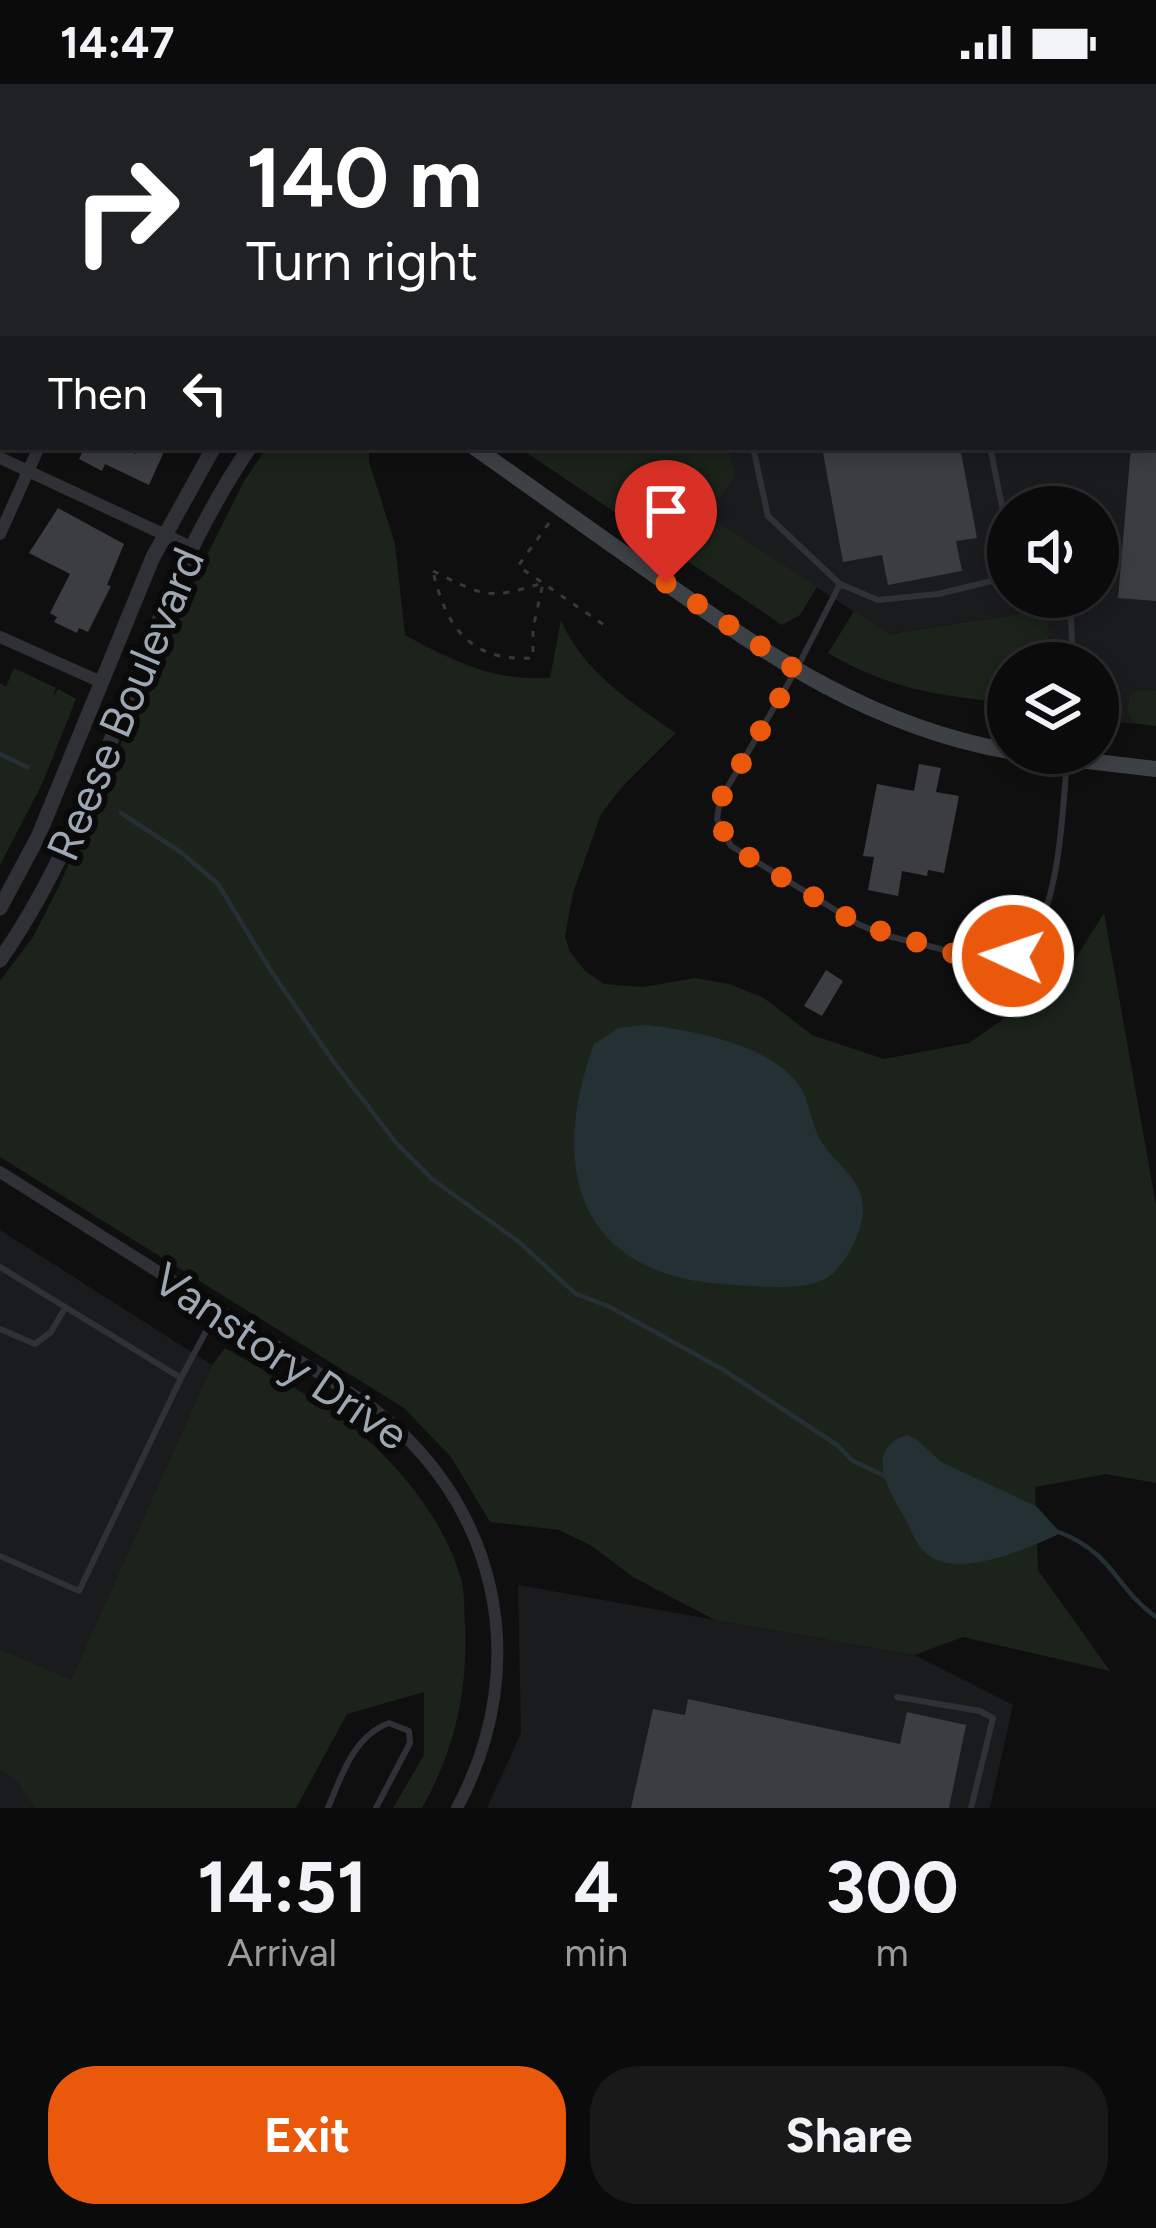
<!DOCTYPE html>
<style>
body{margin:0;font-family:Figtree,sans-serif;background:#19191a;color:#f1f3f6;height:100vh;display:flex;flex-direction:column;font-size:45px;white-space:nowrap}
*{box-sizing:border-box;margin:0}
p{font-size:39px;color:#9a9b9d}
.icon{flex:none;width:66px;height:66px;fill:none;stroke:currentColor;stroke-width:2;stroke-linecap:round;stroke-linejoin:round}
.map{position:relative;height:1724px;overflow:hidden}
.side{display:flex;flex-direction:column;background:#0b0b0c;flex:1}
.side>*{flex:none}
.guide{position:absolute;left:0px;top:0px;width:1158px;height:366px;box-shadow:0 6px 18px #0003,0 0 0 3px #2b2b2d;background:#202124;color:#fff;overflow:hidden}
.fabs{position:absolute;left:987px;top:402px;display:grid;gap:24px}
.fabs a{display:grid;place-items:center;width:132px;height:132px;border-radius:50%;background:#0b0b0c;box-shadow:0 6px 18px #0003,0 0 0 3px #2b2b2d;font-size:60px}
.pin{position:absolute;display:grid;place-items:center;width:102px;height:102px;color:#fff;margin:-123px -51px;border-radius:50% 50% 50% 0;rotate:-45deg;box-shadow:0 0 12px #0007}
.pin .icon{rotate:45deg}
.me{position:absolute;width:132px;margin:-66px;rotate:273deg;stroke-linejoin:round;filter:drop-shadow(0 0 9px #0008)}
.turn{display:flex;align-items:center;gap:42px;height:252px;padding:0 48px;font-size:54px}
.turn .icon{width:156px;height:156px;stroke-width:2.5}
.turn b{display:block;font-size:84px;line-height:102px}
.then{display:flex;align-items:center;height:114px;padding:0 48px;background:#0003;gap:24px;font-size:45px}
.eta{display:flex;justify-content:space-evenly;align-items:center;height:204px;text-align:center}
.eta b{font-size:72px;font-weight:700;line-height:84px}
.cta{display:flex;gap:24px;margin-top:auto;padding:24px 48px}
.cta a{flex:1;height:138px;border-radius:48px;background:#ea580c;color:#fff;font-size:48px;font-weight:700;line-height:138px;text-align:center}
.cta a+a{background:#19191a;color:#f1f3f6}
.status{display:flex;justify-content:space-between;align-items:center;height:84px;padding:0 60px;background:#0b0b0c;direction:ltr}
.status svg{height:33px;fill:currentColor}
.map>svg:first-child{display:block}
.built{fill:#1a1b1d;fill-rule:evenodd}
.green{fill:#1b231b}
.water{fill:#253035}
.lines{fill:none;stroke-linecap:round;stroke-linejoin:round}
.stream{stroke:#253035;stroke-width:4.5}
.building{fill:#3b3d41}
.path{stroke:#35393d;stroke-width:3;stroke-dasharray:6 9;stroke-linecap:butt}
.service{stroke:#303136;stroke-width:6}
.minor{stroke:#303136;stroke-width:12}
.tertiary{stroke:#303136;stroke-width:15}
.secondary{stroke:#3d4146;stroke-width:16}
.route{stroke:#ea580c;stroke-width:21;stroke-dasharray:0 37.8}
.labels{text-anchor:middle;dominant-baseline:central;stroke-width:12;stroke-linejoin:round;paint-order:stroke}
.street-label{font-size:45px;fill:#9ea8b3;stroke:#0a0a0b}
</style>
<div class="status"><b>14:47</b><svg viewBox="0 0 49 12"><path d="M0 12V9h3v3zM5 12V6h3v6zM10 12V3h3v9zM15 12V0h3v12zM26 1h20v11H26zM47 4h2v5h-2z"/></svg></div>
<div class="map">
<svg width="1156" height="1724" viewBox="0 0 1156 1724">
<rect width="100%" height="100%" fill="#0f0f10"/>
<path class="built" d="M1156 34V607L1141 605 1127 625 1132 640 1098 634V579H1042L1050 548 1045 526 888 550 708 432 735 391 729 363H1155ZM1008 423H1098V513H1008Z
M0 1146 212 1281 71 1597 0 1565Z
M518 1501 914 1571 1013 1621 990 1724H487L521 1649Z
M0 1686 17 1696 34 1724H0Z"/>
<path class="green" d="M72 0H281L74 3Z
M424 0H806L796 3Z
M860 0H1156V34L1155 3Z
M267 363H369V378L395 460 405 551C455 578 492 597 550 594L561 536C583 588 631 618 676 649L622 703 601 730 573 809 565 852 570 868 586 888 605 900 643 903 695 894 729 900 764 914 812 951 884 975 969 959 1064 893 1104 829 1156 1121V1399L1106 1390 1035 1403 1038 1486 1110 1587 963 1553 914 1571 715 1536 633 1493 592 1462 559 1446 490 1438 451 1373 404 1324 0 1073V897L33 853 59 802 176 533 244 397Z
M518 363H729L735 391 709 432 817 503 800 531 782 541Z
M1045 526 1050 548 1042 579H1008V619C936 611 892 606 828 569L854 527 889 550Z
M14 584 56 604 53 613 58 605 76 615 42 700 0 781V599L6 603Z
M1141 605 1156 607V642L1132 639 1127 625 1130 611Z
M225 1264C275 1293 328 1319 371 1359 409 1394 447 1444 461 1495 465 1509 464 1525 465 1540 468 1606 455 1666 422 1724H393L424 1671V1608L347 1630 296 1724H34L17 1697 0 1686V1565L71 1596 212 1281Z"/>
<path class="water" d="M647 941C693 946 777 962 802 1006 809 1019 811 1035 817 1049 828 1077 863 1091 863 1125 863 1147 845 1184 825 1195 801 1207 762 1202 735 1201 582 1195 546 1091 594 960L619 944Z
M907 1351 916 1355 941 1378 1036 1422 1061 1449C1032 1463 975 1487 943 1478 917 1471 914 1450 902 1429 888 1405 864 1365 907 1351Z"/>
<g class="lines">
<path class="stream" d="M0 670 27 683
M121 729 182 769 218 800 271 887 333 977 397 1060 432 1095 519 1158 576 1210 608 1222 722 1285 837 1361 853 1377 885 1392
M1059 1448C1116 1471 1113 1502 1156 1533"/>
</g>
<path class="building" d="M85 363H121L136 370 140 363H166L149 401 105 380 102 387 79 375Z
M822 363H960L977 454 956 457 962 487 888 501 882 471 843 478Z
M1131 363H1156V517L1118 514Z
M58 424 124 460 107 501 111 502 88 548 79 544 77 549 54 538 57 533 50 529 70 490 29 469Z
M919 680 941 684 936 708 959 712 944 789 928 786 927 792 902 787 898 812 868 806 874 773 863 772 877 700 914 707Z
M826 886 843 897 822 932 804 922Z
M688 1615 900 1660 907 1628 966 1641 949 1724H631L653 1625 685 1631Z"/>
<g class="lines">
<path class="path" d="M549 439 518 482 607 543
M433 487C486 513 487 516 543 499L533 545V574C471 578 446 544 433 487Z"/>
<path class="service" d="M753 363 768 432 840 500
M990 363 1008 452
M1008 493 938 510 878 516 840 500 796 586 720 716 717 735 731 762 858 840 884 851 997 879C1012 873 1026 865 1034 851 1060 809 1063 724 1067 675
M1070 513 1073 579
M0 1183 181 1294 218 1225
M0 1245 35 1260 51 1248 65 1224
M0 1472 79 1507 181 1294
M897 1613 980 1627 993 1634 971 1724
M328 1724C342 1690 354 1652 389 1639L409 1647 410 1659 376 1724"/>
<path class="minor" d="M0 200 3 201
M0 374 191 463
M0 450 39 363
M0 553 101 598
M0 1088 363 1317C498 1413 535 1579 457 1724"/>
<path class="tertiary" d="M0 824 38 753 153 473 214 363
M0 876C110 719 141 521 250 363"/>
<path class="secondary" d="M54 0 56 3
M474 363C537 408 600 452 663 497 773 575 872 642 1008 667
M1019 669 1156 685"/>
</g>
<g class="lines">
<path class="route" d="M666 499 796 586 720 716 717 735 731 762 858 840 982 878 997 879 1013 872"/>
</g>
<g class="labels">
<g class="street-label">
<text transform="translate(125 620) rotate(-67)">Reese Boulevard</text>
<text transform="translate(281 1272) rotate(34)">Vanstory Drive</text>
</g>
</g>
</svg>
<div class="fabs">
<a><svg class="icon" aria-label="sound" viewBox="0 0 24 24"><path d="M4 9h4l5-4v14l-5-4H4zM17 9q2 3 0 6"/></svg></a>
<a><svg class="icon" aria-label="layers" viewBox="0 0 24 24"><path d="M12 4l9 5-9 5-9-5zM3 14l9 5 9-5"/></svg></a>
</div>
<div class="pin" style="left:666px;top:499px;background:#d93025"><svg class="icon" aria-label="arrive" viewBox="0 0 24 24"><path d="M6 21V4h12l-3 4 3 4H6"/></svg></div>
<svg class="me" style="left:1013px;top:872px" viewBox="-20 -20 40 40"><circle r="17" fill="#ea580c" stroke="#fff" stroke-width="3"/><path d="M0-11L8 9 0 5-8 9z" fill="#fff"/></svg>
<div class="guide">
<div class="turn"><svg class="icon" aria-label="right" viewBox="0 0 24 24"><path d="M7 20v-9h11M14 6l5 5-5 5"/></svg><div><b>140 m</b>Turn right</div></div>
<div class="then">Then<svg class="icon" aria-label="left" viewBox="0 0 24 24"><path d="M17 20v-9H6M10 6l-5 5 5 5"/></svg></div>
</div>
</div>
<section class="side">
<div class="eta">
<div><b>14:51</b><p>Arrival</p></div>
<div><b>4</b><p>min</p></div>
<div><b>300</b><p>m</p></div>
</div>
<div class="cta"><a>Exit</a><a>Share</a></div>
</section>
